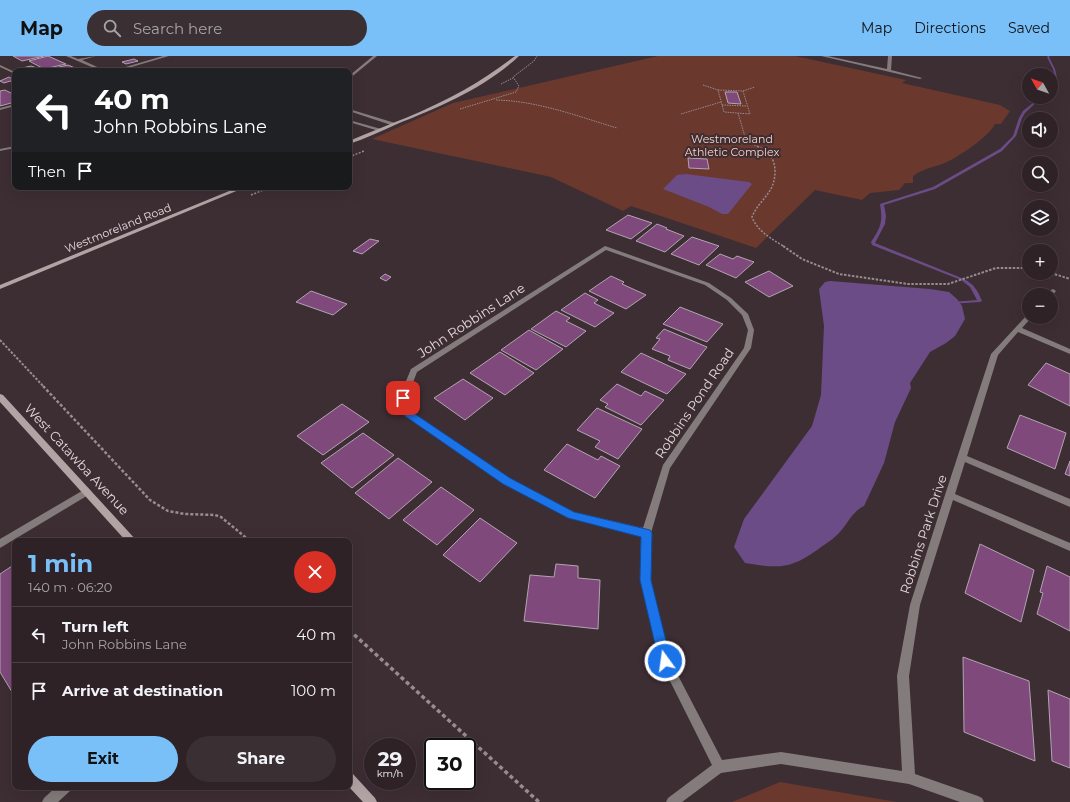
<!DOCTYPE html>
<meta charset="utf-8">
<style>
body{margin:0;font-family:Montserrat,sans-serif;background:#3a2f33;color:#f1f3f6;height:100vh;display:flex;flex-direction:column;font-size:15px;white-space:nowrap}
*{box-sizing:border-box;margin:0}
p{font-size:13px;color:#a7a4a7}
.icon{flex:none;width:22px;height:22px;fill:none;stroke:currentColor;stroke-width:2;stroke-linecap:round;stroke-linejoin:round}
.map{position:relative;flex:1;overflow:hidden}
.side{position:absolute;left:12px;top:482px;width:340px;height:252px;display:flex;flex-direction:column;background:#2e2227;border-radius:8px;box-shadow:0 4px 16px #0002,0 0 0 1px #493f44}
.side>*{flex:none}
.banner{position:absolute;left:12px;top:12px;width:340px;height:122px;border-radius:8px;box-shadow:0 4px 16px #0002,0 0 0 1px #493f44;background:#202124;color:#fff;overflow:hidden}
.needle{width:26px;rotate:310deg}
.fabs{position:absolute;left:1022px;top:12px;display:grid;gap:8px}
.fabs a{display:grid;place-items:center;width:36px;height:36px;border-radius:50%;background:#2e2227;box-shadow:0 4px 16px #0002,0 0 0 1px #493f44;font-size:20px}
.speed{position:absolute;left:364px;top:682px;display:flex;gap:8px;font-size:20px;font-weight:700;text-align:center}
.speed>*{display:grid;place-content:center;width:52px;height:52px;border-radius:50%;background:#2e2227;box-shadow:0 4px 16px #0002,0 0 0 1px #493f44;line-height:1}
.speed small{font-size:10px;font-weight:400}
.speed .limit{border:2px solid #111;border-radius:6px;background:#fff;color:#111}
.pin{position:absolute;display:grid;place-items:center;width:34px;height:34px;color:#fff;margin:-17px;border-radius:8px;box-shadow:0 2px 6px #0006}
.me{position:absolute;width:44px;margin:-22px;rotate:346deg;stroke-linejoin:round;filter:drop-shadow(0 0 3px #0008)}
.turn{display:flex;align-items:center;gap:14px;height:84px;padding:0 16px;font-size:18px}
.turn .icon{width:52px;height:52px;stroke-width:2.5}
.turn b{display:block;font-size:28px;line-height:34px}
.then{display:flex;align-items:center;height:38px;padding:0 16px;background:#0003;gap:8px;font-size:15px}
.round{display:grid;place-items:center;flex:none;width:42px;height:42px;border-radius:21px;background:#3a2f33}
.overview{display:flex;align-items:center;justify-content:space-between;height:68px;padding:0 16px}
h1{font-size:24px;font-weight:700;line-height:30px;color:#79bff8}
.button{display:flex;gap:8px;margin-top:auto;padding:8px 16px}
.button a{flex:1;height:46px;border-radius:24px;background:#79bff8;color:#111;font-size:16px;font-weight:700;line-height:46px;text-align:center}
.button a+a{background:#3a2f33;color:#f1f3f6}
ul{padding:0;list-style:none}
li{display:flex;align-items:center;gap:12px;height:56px;padding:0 16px;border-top:1px solid #493f44}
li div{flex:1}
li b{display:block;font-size:15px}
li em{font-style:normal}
header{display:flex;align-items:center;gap:24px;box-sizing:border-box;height:56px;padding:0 20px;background:#79bff8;color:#111}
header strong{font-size:19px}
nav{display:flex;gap:22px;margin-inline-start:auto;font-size:14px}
.search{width:280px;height:36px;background:#3a2f33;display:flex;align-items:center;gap:10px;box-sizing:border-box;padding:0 14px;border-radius:22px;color:#a7a4a7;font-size:15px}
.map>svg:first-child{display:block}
.green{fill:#6a382d}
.water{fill:#6c4c87}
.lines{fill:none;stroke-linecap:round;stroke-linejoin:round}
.stream{fill:#6c4c87;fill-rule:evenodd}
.building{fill:#7f4a7b;stroke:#b2a4b1}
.path-far4{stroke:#988c91;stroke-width:1;stroke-dasharray:1.5 1;stroke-linecap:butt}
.path-far3{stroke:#988c91;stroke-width:1.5;stroke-dasharray:2 1.5;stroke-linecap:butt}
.path-far2{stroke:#988c91;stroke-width:2;stroke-dasharray:2.5 1.5;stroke-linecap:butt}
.path-far1{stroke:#988c91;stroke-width:2.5;stroke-dasharray:3 2;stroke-linecap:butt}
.path{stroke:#988c91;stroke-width:3.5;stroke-dasharray:4 3;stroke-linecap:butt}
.lane{fill:#847c7c;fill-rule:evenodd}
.street{fill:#847c7c;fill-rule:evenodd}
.secondary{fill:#b2a4a5;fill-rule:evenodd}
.route{fill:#1a73e8;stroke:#114b97}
.labels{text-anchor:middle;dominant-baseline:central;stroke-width:4;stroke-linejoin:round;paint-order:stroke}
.far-park-label{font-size:11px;fill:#fbd0c5;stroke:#3d2e34}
.far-street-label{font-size:11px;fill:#e4dade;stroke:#3d2e34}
.street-label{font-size:13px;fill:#e4dade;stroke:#3d2e34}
</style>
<header>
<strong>Map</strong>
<div class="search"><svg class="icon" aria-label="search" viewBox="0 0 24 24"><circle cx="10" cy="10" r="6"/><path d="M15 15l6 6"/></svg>Search here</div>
<nav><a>Map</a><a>Directions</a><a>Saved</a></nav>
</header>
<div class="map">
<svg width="1070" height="746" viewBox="0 0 1070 746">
<rect width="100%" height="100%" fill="#3d2e34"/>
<path class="green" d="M658 0H795L906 24 902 27 1000 49 1010 55 1001 68H995C989 80 964 97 951 104 939 111 925 111 913 120V127H905L899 134 870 137 862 144 815 134 756 192 631 150 623 155 551 121 372 83 453 47Z
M780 726 897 746H732Z"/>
<path class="water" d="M686 118 749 126 752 128 728 158H722L709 151 663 133 677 119Z
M830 225 930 233 949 236 957 243 962 250 965 263 955 280 946 287 930 296 910 327 911 332 895 366 884 407 864 450C851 456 847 470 837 479 831 485 823 489 817 494 789 514 778 512 745 507L734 491 744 463 812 370 821 339 824 270 819 233 825 226Z"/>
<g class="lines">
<path class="stream" d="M1048 0H1050L1049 1 1055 13 1057 22 1051 30V27L1055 22 1053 13 1047 1Z
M1040 41H1042L1025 57 1022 62 1016 80 1002 95 935 133 884 149 886 160 885 168 875 187 964 223C974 228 978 235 982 245L980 246 950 248V246H952L977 244 970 231 961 224 872 189 871 186C881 171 883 166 880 148L933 131 1000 93 1013 80 1019 62 1023 55Z"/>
</g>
<path class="building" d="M13 0H44L22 5Z
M48 0 66 8 44 13 29 5Z
M134 3 138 5 126 8 122 6Z
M68 9 82 15 46 14Z
M31 10 37 12 28 14 22 12Z
M9 21 14 24 4 27 0 25Z
M5 34 15 39V46L0 50V35Z
M725 36H737L741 48 728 47Z
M688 102 707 103 709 113 689 112Z
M628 159 652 167 631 183 606 174Z
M657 168 667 172 666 173 684 180 665 196 636 185Z
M692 181 719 190 699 209 671 198Z
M370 183 379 185 362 198 353 195Z
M720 198 733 203 737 200 754 206 736 222 706 209Z
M769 215 793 230 769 241 745 226Z
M385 218 391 221 386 225 380 222Z
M611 220 624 226 622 228 646 239 626 253 589 235Z
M311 235 347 248 333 259 296 246Z
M585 237 598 244 594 247 614 257 595 271 561 254Z
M680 251 723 268 707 286 663 268Z
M556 255 570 262 566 265 586 275 566 291 531 273Z
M664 273 707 291 690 313 668 304 670 300 652 293 660 283 656 282Z
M529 274 563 293 536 314 501 294Z
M500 296 534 317 505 339 470 317Z
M641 297 686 318 667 338 621 316Z
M1046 307 1070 318V350L1028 329Z
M463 323 493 342 465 364 434 342Z
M617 328 641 340 645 335 664 344 641 369 605 351 608 348 600 344Z
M342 348 369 366 323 399 297 380Z
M597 352 642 373 618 403 595 391 600 385 577 374Z
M1020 359 1066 377 1055 413 1007 392Z
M363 377 394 399 352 432 321 407Z
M567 388 598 404 601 400 620 410 595 442 544 414Z
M398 402 432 426 389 463 355 437Z
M1070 405V420L1065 418Z
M441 431 474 454 437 489 403 464Z
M480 462 517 487 480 526 443 499Z
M980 488 1034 514 1021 566 965 537Z
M15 508V641L0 616V518Z
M556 508 578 510V522L600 524 598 573 524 565 530 519 554 521Z
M1047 510 1070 521V575L1037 558 1043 537 1040 536Z
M963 601 1029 625 1035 705 964 676Z
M1048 634 1070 643V712L1052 705Z"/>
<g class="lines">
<path class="path-far4" d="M501 28 513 22
M703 29 718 34
M718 34 743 35 750 58 724 56Z
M743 35 755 31
M496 44C538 45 577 60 617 72
M722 49 747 50
M460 53 516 36 519 30 513 21 534 5 537 0
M738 57 746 84
M681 58 721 46"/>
<path class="path-far3" d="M745 83C752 88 762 92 769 98 773 102 775 109 775 115 775 138 760 142 752 161 757 175 773 184 785 191
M732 93 764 95
M349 101 364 95
M251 139 271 131"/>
<path class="path-far2" d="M783 190 802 203 839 218 908 228H948L996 212H1029
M1051 217 1070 223
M0 284 44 331"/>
<path class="path-far1" d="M43 330 150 444 168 455 185 458 215 459 221 461 250 485"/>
<path class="path" d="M349 574 539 746"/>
<path class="lane" d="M0 9 15 16V18L0 11Z
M87 432 90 434 91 436 90 438 0 492V483Z
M56 731H72L70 735 58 746H42L44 742Z"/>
<path class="street" d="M66 0H71L78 3 96 0 82 4 106 15H101Z
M163 0H169L118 15H112Z
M373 0H377L349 23V20Z
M821 0H828L887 13 888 0H892L891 14 922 22 920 23Z
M15 48V50L0 54V52Z
M349 53 395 67V68L391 69 349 55Z
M349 64 381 73V74L379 75 349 66Z
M15 90V92L0 95V93Z
M605 190 709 227 731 242 748 258 754 274 751 292 670 412 651 477 650 524 670 604 722 704 781 696 902 715 897 620 910 549 945 439 991 298 1027 259 1029 258V261H1032L1022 272 1070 293V298L1018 276 998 299 967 400 1070 443V451L965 406 955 438 1070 487V495L953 444 920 549 909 620 915 718 978 740 982 742 984 746H960L909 728 781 708 721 717 682 746H666L668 742 712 709 660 605 640 524 641 480 569 462 504 427 405 360 399 342 411 313ZM606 194 705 229 727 244 742 259 748 274 744 292 663 409 643 472 574 456 510 423 411 356 407 342 417 316Z
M1053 233 1056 235 1051 241V239H1047L1051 234Z"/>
<path class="secondary" d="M515 0H519C485 32 439 51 397 68 381 75 365 83 349 88V85C387 69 427 55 464 34 482 24 499 12 515 0Z
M239 131H246L0 233V229Z
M0 338 3 339 137 485H126L0 346Z
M349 716 353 718 375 742 377 746H363L349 731Z"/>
</g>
<path class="route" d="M403 339 408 342 412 356 510 422 574 456 650 474 652 477 651 524 671 605 669 609 665 611 661 609 659 605 640 524 641 481 568 462 503 428 405 360 399 342Z"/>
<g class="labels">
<g class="far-park-label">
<text x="732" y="83">Westmoreland<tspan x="732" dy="13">Athletic Complex</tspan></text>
</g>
<g class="far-street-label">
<text transform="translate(118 172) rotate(-22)">Westmoreland Road</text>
</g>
<g class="street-label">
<text transform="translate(471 264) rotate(-33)">John Robbins Lane</text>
<text transform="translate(694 347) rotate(-56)">Robbins Pond Road</text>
<text transform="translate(77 403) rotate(47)">West Catawba Avenue</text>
<text transform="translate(923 478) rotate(-72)">Robbins Park Drive</text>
</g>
</g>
</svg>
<div class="fabs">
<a><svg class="needle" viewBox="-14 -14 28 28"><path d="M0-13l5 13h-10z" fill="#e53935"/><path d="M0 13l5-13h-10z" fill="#a7a4a7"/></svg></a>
<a><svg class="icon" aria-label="sound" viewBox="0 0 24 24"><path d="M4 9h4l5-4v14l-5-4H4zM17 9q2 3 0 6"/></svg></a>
<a><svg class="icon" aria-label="search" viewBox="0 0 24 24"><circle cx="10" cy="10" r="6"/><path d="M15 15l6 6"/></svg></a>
<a><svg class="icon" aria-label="layers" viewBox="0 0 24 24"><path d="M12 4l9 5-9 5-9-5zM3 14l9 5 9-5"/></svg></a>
<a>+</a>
<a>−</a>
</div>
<div class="speed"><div>29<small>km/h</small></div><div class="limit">30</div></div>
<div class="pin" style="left:403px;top:342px;background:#d93025"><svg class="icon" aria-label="arrive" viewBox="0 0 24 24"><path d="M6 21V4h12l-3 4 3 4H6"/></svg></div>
<svg class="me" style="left:665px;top:605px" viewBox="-20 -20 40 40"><circle r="17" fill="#1a73e8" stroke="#fff" stroke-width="3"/><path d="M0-11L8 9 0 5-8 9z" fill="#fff"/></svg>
<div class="banner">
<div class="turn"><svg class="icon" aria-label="left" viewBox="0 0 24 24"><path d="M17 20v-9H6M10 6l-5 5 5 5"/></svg><div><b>40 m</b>John Robbins Lane</div></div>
<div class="then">Then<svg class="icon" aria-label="arrive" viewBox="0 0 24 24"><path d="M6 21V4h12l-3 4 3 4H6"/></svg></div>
</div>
<section class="side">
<div class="overview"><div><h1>1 min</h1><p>140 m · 06:20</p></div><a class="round" style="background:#d93025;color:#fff"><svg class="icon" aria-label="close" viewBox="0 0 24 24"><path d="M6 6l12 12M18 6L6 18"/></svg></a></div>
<ul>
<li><svg class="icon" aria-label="left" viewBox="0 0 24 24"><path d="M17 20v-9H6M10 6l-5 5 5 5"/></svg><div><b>Turn left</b><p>John Robbins Lane</p></div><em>40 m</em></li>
<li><svg class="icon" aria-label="arrive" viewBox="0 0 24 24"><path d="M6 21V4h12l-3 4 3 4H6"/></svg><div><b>Arrive at destination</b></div><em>100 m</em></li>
</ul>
<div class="button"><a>Exit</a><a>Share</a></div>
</section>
</div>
